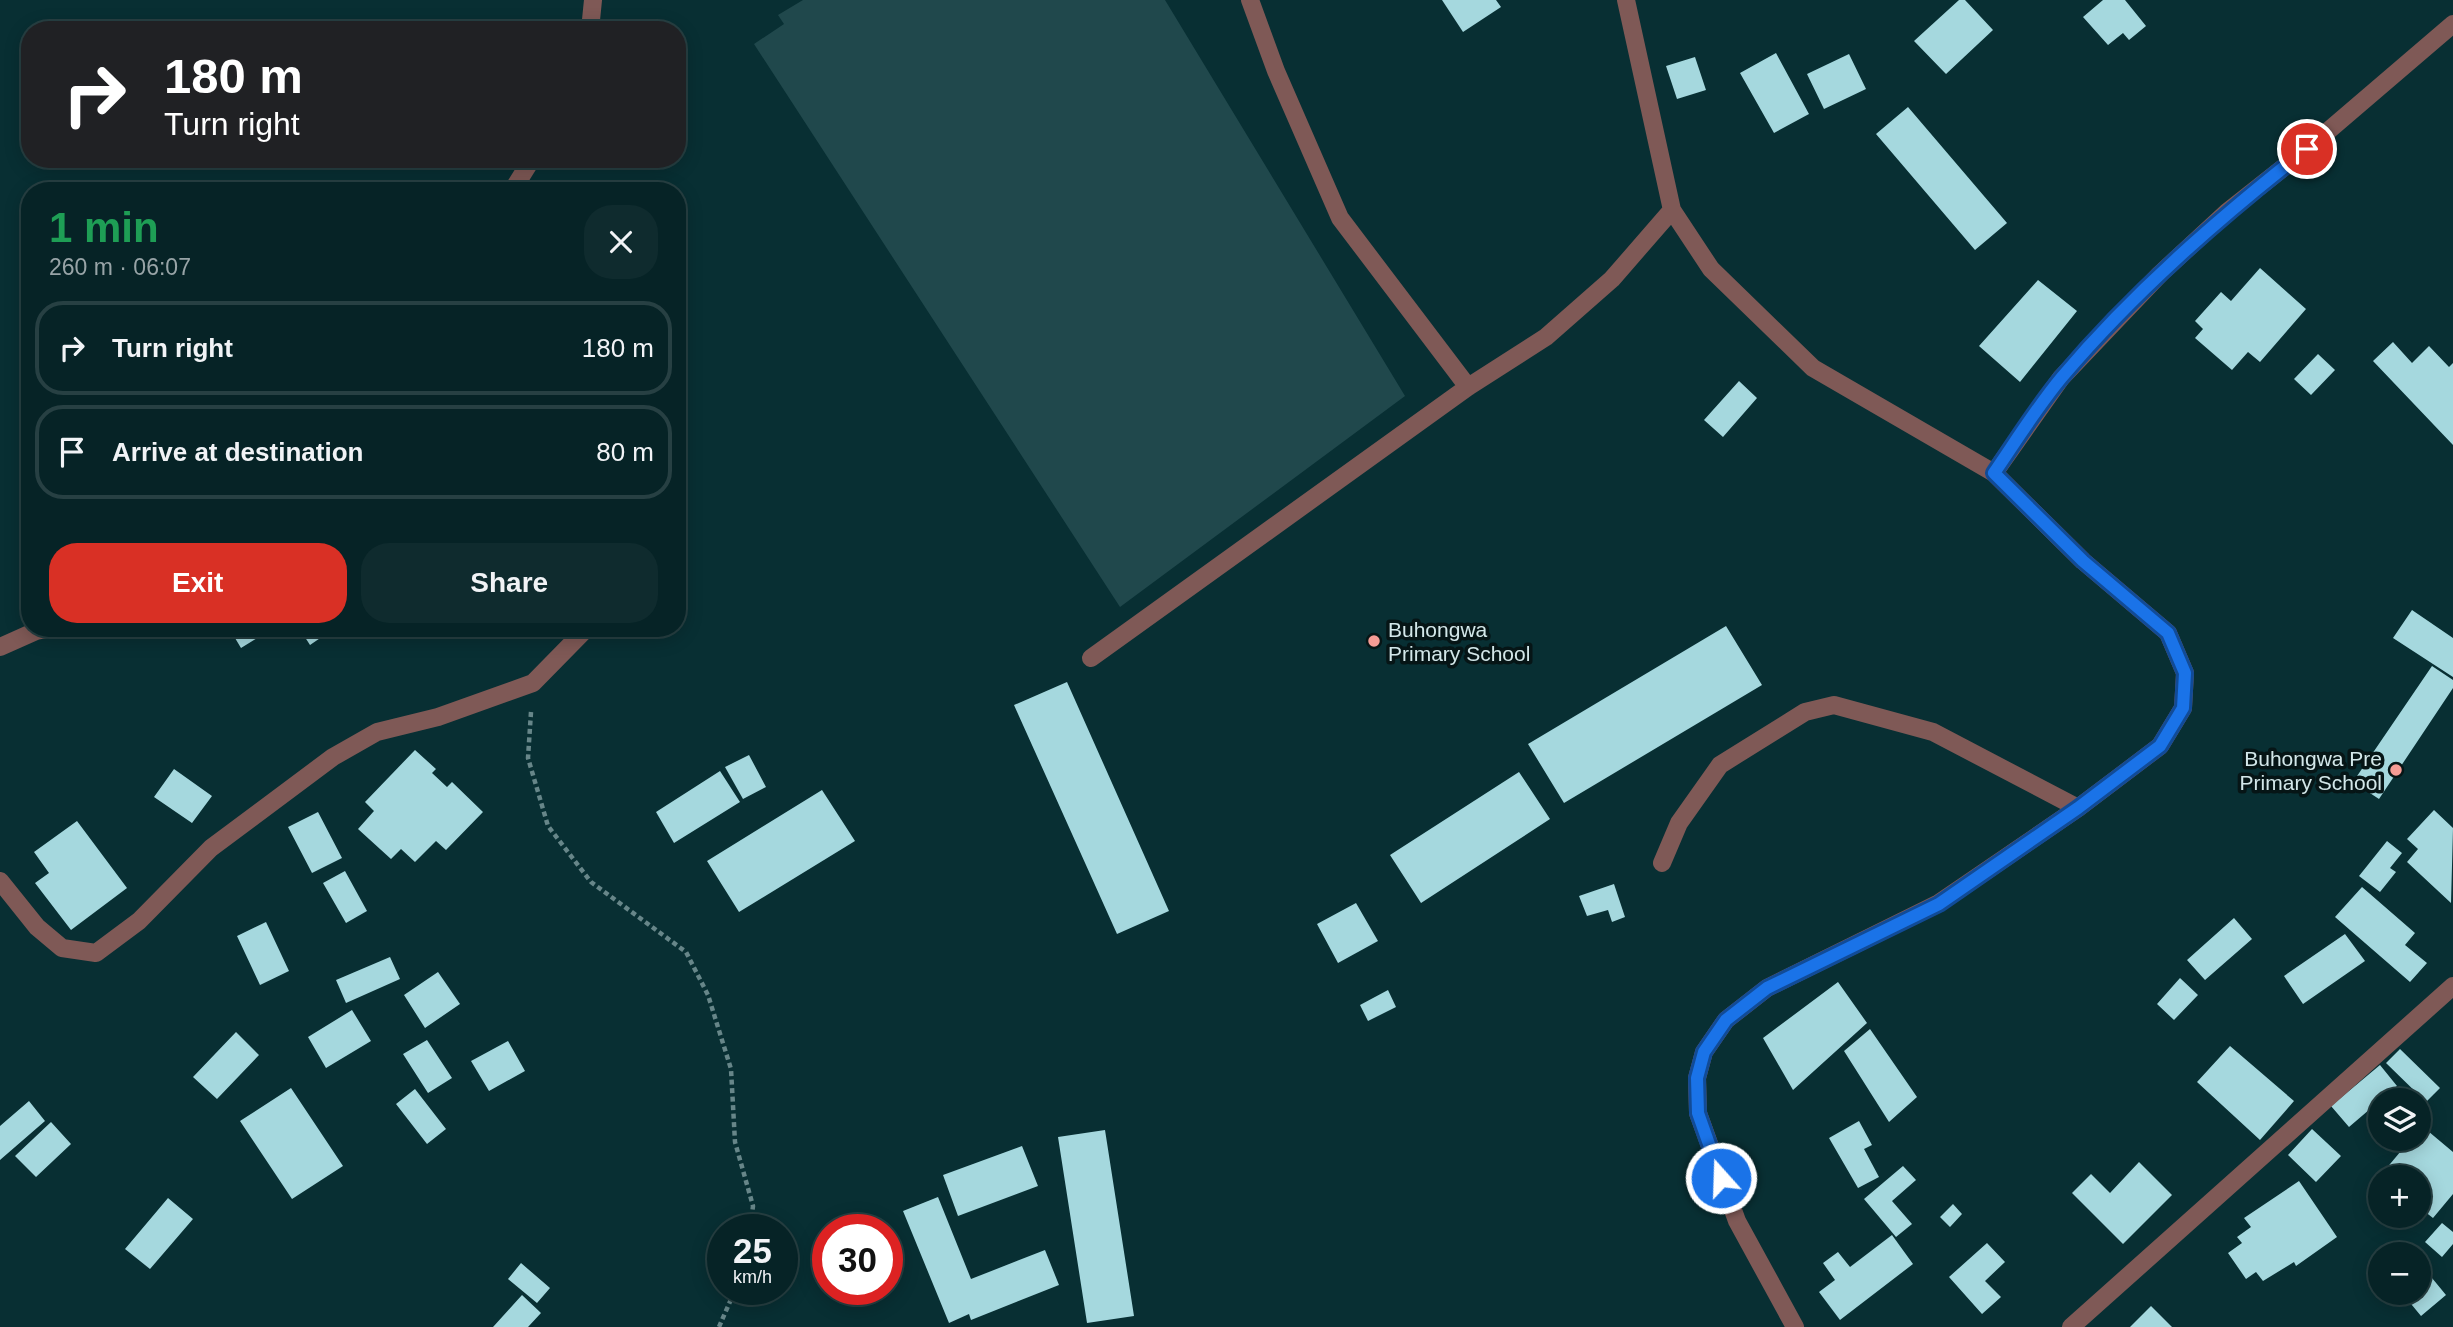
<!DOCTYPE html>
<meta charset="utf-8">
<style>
body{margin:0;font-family:Arial,sans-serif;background:#0f2b2e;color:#f1f3f6;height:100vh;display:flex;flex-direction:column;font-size:26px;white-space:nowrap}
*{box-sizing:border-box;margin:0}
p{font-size:23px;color:#98a4a7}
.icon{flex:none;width:38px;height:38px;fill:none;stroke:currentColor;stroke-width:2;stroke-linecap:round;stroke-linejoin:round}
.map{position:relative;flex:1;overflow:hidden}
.drawer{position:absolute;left:21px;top:182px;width:665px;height:455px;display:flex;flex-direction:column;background:#062326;border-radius:28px;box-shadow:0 4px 18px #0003,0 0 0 2px #274043}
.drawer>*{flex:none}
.banner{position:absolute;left:21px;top:21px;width:665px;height:147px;border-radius:28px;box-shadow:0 4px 18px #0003,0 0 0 2px #274043;background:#202124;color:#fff;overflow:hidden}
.tools{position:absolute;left:2368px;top:1088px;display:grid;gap:14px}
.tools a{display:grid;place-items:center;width:63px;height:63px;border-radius:50%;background:#062326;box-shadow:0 4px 18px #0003,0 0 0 2px #274043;font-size:35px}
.speed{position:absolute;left:707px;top:1214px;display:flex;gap:14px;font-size:35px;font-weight:700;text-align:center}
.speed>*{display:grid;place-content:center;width:91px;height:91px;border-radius:50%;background:#062326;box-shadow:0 4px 18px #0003,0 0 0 2px #274043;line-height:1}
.speed small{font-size:18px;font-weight:400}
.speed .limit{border:10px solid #d22;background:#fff;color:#111}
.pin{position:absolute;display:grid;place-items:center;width:60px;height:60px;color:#fff;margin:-30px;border:4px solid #fff;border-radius:50%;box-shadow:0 2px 7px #0007}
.me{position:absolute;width:77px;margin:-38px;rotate:340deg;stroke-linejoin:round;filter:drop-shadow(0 0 5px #0008)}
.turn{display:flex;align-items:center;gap:24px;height:147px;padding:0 28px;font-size:32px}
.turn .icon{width:91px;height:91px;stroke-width:2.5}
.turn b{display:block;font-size:49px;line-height:60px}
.round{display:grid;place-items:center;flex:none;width:74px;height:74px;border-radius:28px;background:#0f2b2e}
.head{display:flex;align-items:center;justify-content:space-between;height:119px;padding:0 28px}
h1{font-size:42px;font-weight:700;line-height:52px;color:#1e9e55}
.button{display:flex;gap:14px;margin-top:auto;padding:14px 28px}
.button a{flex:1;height:80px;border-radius:28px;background:#d93025;color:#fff;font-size:28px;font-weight:700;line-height:80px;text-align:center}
.button a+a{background:#0f2b2e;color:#f1f3f6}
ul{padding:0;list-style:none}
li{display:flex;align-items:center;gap:21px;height:94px;margin:0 14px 10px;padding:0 14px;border:4px solid #274043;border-radius:28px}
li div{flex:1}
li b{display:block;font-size:26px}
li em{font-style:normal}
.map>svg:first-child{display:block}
.green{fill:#20484c}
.building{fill:#a5d8de}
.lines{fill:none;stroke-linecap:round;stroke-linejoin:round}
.path{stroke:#678689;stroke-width:4.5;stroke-dasharray:5 3.5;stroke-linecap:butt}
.minor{stroke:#7f5956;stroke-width:18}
.route-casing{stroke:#114b97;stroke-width:18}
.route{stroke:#1a73e8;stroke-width:12}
.poi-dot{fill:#f59c95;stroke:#061516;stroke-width:2.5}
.labels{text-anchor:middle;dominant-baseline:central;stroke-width:7;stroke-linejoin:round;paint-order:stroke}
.poi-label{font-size:21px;fill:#d3e7e9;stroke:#061516;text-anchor:start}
</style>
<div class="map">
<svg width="2453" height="1327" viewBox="0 0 2453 1327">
<rect width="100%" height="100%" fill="#082f33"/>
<path class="green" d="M803 0H1165L1405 396 1120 607 754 44 784 24 778 15Z"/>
<path class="building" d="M1442 0H1496L1501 7 1463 32Z
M1959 0H1965L1993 30 1946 74 1914 41Z
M2103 0H2125L2146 26 2129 40 2123 33 2108 45 2083 17Z
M1776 53 1809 114 1774 133 1740 73Z
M1849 54 1866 89 1824 109 1807 74Z
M1695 57 1706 90 1677 99 1666 66Z
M1908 107 2007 223 1975 250 1876 134Z
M2260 268 2306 309 2260 362 2248 352 2232 370 2195 338 2203 329 2195 321 2221 292 2231 301Z
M2038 280 2077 311 2020 382 1979 346Z
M2393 342 2412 363 2429 346 2449 367 2453 363V445L2373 361Z
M2318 354 2335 370 2311 395 2294 379Z
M1739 381 1757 398 1723 437 1704 420Z
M2412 610 2453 638V677L2393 638Z
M1726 626 1762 685 1564 803 1528 744Z
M229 628H269L270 630 241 648Z
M299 628H335L310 645Z
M2432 666 2453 680V688L2379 799 2353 782Z
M1067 682 1169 911 1117 934 1014 705Z
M415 750 436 769 432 773 447 787 452 782 483 812 446 850 436 841 415 862 401 849 391 859 358 829 374 811 365 802Z
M749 755 766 787 743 799 725 767Z
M174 769 212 796 192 823 154 797Z
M720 771 740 802 674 843 656 812Z
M1519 772 1550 819 1421 903 1390 855Z
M822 790 855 841 739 912 707 861Z
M2434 810 2453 828 2451 903 2407 862 2418 849 2407 839Z
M318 812 342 858 312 873 288 827Z
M77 821 127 888 71 930 35 883 49 873 34 852Z
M2387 841 2402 853 2390 868 2396 872 2380 892 2359 876Z
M345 871 367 911 346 923 323 883Z
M1614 884 1625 917 1612 922 1608 910 1587 916 1579 896Z
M2362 887 2415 933 2405 945 2427 963 2410 982 2335 917Z
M1356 903 1378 941 1338 963 1317 924Z
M2234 918 2252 939 2205 980 2187 960Z
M266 922 289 971 260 985 237 936Z
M2345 934 2365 961 2303 1004 2284 976Z
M390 957 400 979 346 1003 336 980Z
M438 972 460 1004 425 1028 404 995Z
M2180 978 2198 995 2174 1020 2157 1004Z
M1838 982 1867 1023 1793 1090 1763 1038Z
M1388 990 1396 1007 1368 1021 1360 1005Z
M352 1010 371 1041 326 1068 308 1037Z
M1870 1029 1917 1097 1889 1122 1844 1051Z
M236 1032 259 1055 217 1099 193 1077Z
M427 1040 452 1078 428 1093 403 1054Z
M508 1041 525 1071 489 1091 471 1061Z
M2230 1046 2294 1101 2260 1140 2197 1082Z
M2400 1049 2440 1088 2426 1102 2386 1063Z
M2380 1065 2397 1086 2349 1127 2331 1106Z
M291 1088 343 1166 292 1199 240 1121Z
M415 1089 446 1129 427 1144 396 1104Z
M29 1101 45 1121 0 1160V1126Z
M1859 1121 1872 1145 1864 1149 1879 1177 1858 1188 1829 1138Z
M51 1122 71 1144 36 1177 15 1156Z
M2422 1126 2453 1152V1194L2433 1218 2424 1211 2413 1225 2403 1216H2418V1178L2380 1176 2411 1139H2418Z
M2312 1129 2341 1156 2316 1182 2288 1155Z
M1105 1130 1134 1316 1087 1323 1058 1137Z
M1022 1146 1038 1186 958 1216 943 1175Z
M2139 1162 2172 1195 2123 1244 2072 1193 2091 1174 2110 1193Z
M1903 1166 1916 1180 1892 1201 1912 1224 1896 1237 1864 1199Z
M2299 1181 2337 1237 2296 1266 2294 1262 2263 1281 2256 1272 2246 1279 2228 1253 2242 1243 2237 1237 2251 1227 2244 1218Z
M938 1197 971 1279 1045 1250 1059 1285 971 1320 969 1314 949 1323 903 1211Z
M168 1198 193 1219 150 1269 125 1249Z
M1953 1204 1962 1214 1950 1227 1940 1217Z
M2442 1223 2453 1232V1244L2442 1257 2425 1242Z
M1892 1235 1913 1264 1840 1320 1819 1292 1835 1280 1823 1263 1838 1252 1850 1267Z
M1987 1243 2005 1262 1985 1281 2001 1297 1982 1314 1949 1277Z
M2418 1261 2446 1295 2421 1316 2402 1293H2418Z
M521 1263 550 1288 537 1303 508 1279Z
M522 1295 541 1313 528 1327H493Z
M2151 1306 2172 1327H2130Z"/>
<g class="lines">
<path class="path" d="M531 712 528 758 548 826 591 882 686 952 708 995 731 1069 735 1142 753 1206 750 1230
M719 1327 735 1290"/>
<path class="minor" d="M1250 0 1276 71 1340 218 1468 387
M1626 0 1672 210 1711 269 1813 368 1994 473 2083 561 2168 633 2185 673 2183 708 2160 746 2078 808 1939 903 1767 988 1726 1020 1704 1052 1697 1078 1698 1113 1737 1221 1795 1327
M590 30 593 0
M512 191 532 159
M1994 473 2061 378 2160 274 2227 212 2307 149 2453 24
M0 647 36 631 53 628
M1091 658 1468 387 1546 337 1612 279 1672 210
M1662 863 1679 823 1720 765 1805 712 1834 705 1933 732 2078 808
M0 881 37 927 62 948 96 953 139 921 211 848 333 757 377 732 438 717 533 683 587 628
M2071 1327 2453 986"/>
</g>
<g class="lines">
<g class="route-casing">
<path id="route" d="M1721 1178 1698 1113 1697 1078 1704 1052 1726 1020 1767 988 1939 904 2078 808 2160 746 2183 708 2185 673 2168 633 2083 561 1994 473C2016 441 2037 407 2062 377 2134 292 2219 218 2307 149"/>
</g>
<use href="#route" class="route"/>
</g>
<g class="poi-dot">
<circle cx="1374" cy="641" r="7"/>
<circle cx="2396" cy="770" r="7"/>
</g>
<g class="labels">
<g class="poi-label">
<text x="1388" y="629">Buhongwa<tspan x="1388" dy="24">Primary School</tspan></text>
<text x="2382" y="758" text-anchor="end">Buhongwa Pre<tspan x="2382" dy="24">Primary School</tspan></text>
</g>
</g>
</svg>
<div class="tools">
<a><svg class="icon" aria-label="layers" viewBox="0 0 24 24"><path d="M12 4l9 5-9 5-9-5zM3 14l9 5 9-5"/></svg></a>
<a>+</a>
<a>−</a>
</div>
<div class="speed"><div>25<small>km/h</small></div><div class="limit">30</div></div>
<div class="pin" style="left:2307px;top:149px;background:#d93025"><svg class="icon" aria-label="arrive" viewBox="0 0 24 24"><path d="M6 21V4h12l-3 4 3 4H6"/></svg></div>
<svg class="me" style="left:1721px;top:1178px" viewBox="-20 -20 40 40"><circle r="17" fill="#1a73e8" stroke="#fff" stroke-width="3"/><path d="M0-11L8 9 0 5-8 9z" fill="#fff"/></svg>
<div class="banner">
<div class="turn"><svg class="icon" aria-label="right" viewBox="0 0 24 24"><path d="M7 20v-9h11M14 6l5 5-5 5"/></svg><div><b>180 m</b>Turn right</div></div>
</div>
<section class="drawer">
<div class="head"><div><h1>1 min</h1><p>260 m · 06:07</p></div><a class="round"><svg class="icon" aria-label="close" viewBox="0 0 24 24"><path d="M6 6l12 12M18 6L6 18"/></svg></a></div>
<ul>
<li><svg class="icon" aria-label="right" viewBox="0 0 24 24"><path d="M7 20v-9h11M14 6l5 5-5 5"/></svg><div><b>Turn right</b></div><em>180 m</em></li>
<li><svg class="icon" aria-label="arrive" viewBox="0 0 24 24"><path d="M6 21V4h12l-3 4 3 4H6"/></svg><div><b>Arrive at destination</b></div><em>80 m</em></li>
</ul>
<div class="button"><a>Exit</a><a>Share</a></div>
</section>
</div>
